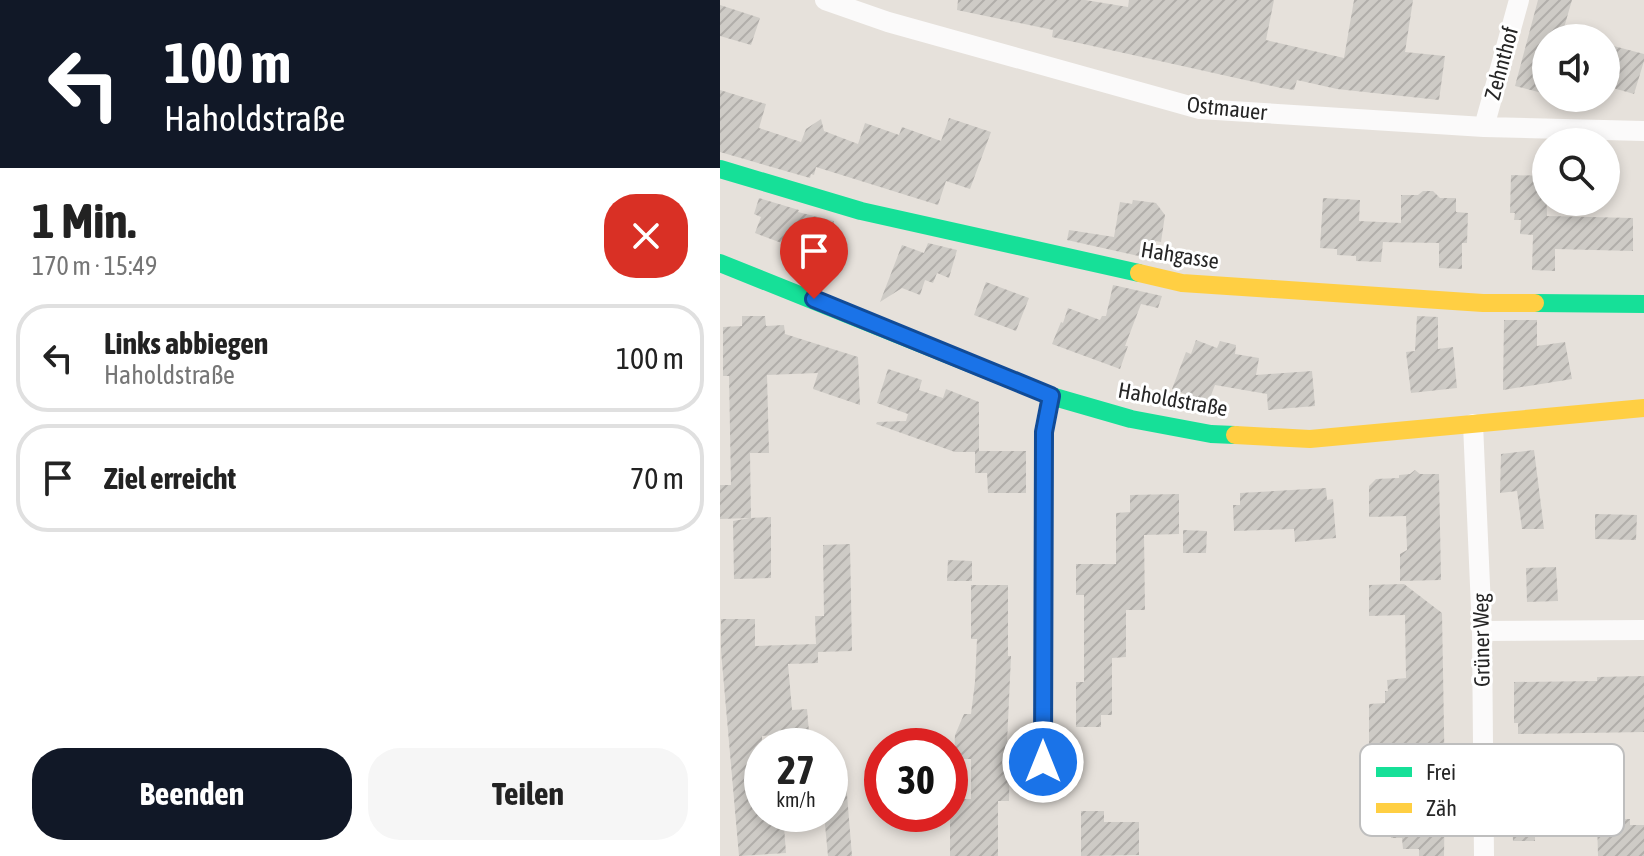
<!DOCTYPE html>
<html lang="de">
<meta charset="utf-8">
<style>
body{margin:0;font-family:"Asap Condensed",sans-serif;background:#f6f6f6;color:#222;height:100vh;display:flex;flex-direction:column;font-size:30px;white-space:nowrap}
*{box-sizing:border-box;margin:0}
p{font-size:26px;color:#767676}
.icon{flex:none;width:44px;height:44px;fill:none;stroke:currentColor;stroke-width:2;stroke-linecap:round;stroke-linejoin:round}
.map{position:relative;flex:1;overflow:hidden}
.drawer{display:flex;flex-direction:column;background:#fff;width:720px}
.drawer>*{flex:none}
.banner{background:#111827;color:#fff;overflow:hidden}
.buttons{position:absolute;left:812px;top:24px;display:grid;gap:16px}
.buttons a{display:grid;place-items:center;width:88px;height:88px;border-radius:50%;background:#fff;box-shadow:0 4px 12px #0003;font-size:40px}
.speed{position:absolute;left:24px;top:728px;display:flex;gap:16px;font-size:40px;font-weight:700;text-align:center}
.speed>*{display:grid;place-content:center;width:104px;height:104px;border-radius:50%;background:#fff;box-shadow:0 4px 12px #0003;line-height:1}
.speed small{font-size:20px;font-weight:400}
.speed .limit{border:12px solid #d22;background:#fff;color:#111}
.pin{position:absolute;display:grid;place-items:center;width:68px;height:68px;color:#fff;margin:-82px -34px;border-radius:50% 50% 50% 0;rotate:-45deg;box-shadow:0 0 8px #0007}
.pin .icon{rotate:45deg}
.me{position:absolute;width:88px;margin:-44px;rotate:0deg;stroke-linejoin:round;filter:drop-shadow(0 0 6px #0008)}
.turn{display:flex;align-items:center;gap:28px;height:168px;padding:0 32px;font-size:36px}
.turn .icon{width:104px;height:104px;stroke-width:2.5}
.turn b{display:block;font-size:56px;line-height:68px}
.round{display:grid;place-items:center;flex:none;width:84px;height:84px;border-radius:32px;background:#f6f6f6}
.head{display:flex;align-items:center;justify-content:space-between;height:136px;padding:0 32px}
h1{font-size:48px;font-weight:700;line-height:60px}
.action{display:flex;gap:16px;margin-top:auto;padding:16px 32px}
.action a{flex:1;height:92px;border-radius:32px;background:#111827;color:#fff;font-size:32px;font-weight:700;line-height:92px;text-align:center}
.action a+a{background:#f6f6f6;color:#222}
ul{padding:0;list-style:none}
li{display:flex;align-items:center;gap:24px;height:108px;margin:0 16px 12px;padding:0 16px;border:4px solid #e0e0e0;border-radius:32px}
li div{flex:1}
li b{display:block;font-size:30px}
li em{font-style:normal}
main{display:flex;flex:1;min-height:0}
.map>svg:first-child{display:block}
.building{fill:url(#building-hatch)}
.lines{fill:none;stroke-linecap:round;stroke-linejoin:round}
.street{stroke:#fbfafa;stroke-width:20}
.fast{stroke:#16e098;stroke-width:18}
.slow{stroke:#ffcf43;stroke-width:18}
.route-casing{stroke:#114b97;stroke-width:20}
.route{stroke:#1a73e8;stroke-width:14}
.labels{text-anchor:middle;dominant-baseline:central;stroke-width:6;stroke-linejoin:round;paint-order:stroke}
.street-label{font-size:22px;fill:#262626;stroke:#fff}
.key{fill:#fff;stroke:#bebebe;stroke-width:2}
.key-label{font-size:22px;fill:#262626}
</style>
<main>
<section class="drawer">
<div class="banner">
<div class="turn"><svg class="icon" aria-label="left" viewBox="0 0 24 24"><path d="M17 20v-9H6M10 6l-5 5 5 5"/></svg><div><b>100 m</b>Haholdstraße</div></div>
</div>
<div class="head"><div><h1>1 Min.</h1><p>170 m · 15:49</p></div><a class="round" style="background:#d93025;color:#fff"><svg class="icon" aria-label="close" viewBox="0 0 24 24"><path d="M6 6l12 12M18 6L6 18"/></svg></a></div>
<ul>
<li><svg class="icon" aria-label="left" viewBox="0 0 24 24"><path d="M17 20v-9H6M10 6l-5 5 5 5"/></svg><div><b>Links abbiegen</b><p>Haholdstraße</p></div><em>100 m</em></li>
<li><svg class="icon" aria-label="arrive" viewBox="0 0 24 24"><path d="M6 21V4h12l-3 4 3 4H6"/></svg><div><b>Ziel erreicht</b></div><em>70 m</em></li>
</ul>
<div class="action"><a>Beenden</a><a>Teilen</a></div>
</section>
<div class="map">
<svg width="924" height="856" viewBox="0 0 924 856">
<defs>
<pattern id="building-hatch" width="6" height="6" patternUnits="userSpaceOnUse" patternTransform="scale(2)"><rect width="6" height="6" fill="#cecbc6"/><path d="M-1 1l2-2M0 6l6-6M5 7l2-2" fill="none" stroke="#b1aeaa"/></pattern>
</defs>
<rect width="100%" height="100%" fill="#e6e1db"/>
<path class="building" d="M238 0H365L408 7 409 0H554L546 40 624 58 634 0H693L685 52 725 56 719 100 617 89 577 80 574 90 561 88 332 37 333 30 237 10Z
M818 0H852L841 38H826V94L795 86Z
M0 5 40 18 31 45 0 36Z
M886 44 924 54V61L914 94 886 86Z
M0 90 46 104 39 128 81 142 86 129 101 119 104 131 138 144 145 123 179 135 182 127 221 141 229 118 271 132 250 189 226 181 218 205 96 167 94 175 91 174 90 178 0 152Z
M791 175 826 176 827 216 913 218V251L835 249V271L812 270 813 235 800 234 801 220H794L795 213H790Z
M703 191H713L720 198H736V212L748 213 747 243H742V269L719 268V243L663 242 661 262 636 261V256L617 255V249L600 248 603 198 640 200 639 221 681 223V195H698Z
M39 198 79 210 78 212 114 221 106 254 67 245 35 233 41 217 34 214Z
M413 200 436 203 445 215 441 242 436 241 432 259 347 240 349 230 394 237 400 202 412 204Z
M208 243 237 250 229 278 217 273 213 283 205 280 200 295 182 288 160 302 182 245 204 253Z
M266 282 309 298 296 331 254 315Z
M393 285 442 296 438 308 421 304 405 346H408L400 369 332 344 341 322 343 323 348 308 380 320 382 316H386Z
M22 316H45L46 326 64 325 65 334 138 357 140 405 93 389 98 373 47 375 49 453H30L31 518 51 517V578L14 579 13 521 30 518 0 519V485H11L9 376H3V327L22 326Z
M697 316 718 317V349L733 347 737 388 691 393 686 352 695 351Z
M784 320H817V346L845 342 852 379 783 390Z
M476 340 497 348 500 341 516 345 515 354 539 358 536 375 592 371 595 406 548 410 547 394 495 385 488 403 452 389 466 352 471 354Z
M168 369 202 380 199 390 223 398 226 389 259 402V451H306V493H268L267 473H255V452H235L156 424 157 422 186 421 188 414 157 403Z
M814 450 824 529H802L797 491 780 493 781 454Z
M695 470 700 474H719L721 580 680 581V554L687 550 686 516 649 517V486L656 479 679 478V475L690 474Z
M606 488 607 500 613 499 616 538 575 542 574 529 514 531 513 505H520V493Z
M459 494V534L424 535 425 610H406V657L392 658V715H381V727H356V682H364V595H356V564H396V513L410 512V495Z
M875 514 917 515 916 540 875 539Z
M463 530 487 531 486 553H463Z
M130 544 132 651 98 652V663L68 664 72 710 87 709 89 732 42 736V814H63L66 853 19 856 1 651V619H35V646L96 644 95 616H104L103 545Z
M228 560 252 561V581H227Z
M836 567 838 601 807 602 806 568Z
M684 584 722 613 725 788 724 856H699V849H683L682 838H671V788H657L656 756H649V704L665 703V691H668L667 680 686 678 685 615 649 616V585Z
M251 585H288V656H291L287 743H290L289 801H278V856H230V799H251V759H234L235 735 244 714H251L255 682 257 639H251Z
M924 676V732L798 734V723H794V682L877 681V677Z
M125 770 132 856H108L104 814H110V771Z
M361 811H384V822H419V855L361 856Z
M792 819H815V841H793Z
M910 819V825H924V856H878L877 820Z"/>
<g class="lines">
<path class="street" d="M105 0 168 22 480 109 764 127 924 131
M764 127 799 0
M753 424 762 631 764 856
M762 631 924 630
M323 762 324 432 331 396"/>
<path class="fast" d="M0 169 141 211 419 273
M0 263 331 396 411 419 491 434 515 435
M815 303 924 304"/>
<path class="slow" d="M419 273 462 283 763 303H815
M515 435 590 439 924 408"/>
</g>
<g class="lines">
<g class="route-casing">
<path id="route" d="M94 299 331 396 324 432 323 762"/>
</g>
<use href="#route" class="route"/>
</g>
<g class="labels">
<g class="street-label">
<text transform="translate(781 63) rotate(-75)">Zehnthof</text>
<text transform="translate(507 108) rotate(6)">Ostmauer</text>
<text transform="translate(460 255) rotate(9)">Hahgasse</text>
<text transform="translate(453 399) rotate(10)">Haholdstraße</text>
<text transform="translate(761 640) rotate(-91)">Grüner Weg</text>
</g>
</g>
<rect x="640" y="744" width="264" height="92" rx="12" class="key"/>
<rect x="656" y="767" width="36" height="10" fill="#16e098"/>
<rect x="656" y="803" width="36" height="10" fill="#ffcf43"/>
<g class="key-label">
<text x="706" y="780">Frei</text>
<text x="706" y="816">Zäh</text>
</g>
</svg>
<div class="buttons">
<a><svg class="icon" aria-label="sound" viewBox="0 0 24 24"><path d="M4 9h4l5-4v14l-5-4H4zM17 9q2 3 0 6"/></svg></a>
<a><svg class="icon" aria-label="search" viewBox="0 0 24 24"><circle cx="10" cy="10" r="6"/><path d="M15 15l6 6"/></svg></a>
</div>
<div class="speed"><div>27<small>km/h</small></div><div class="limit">30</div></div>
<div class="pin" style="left:94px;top:299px;background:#d93025"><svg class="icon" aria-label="arrive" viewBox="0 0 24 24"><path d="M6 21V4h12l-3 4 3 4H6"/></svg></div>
<svg class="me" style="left:323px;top:762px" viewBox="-20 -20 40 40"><circle r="17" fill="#1a73e8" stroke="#fff" stroke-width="3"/><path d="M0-11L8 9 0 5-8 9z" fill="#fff"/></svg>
</div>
</main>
